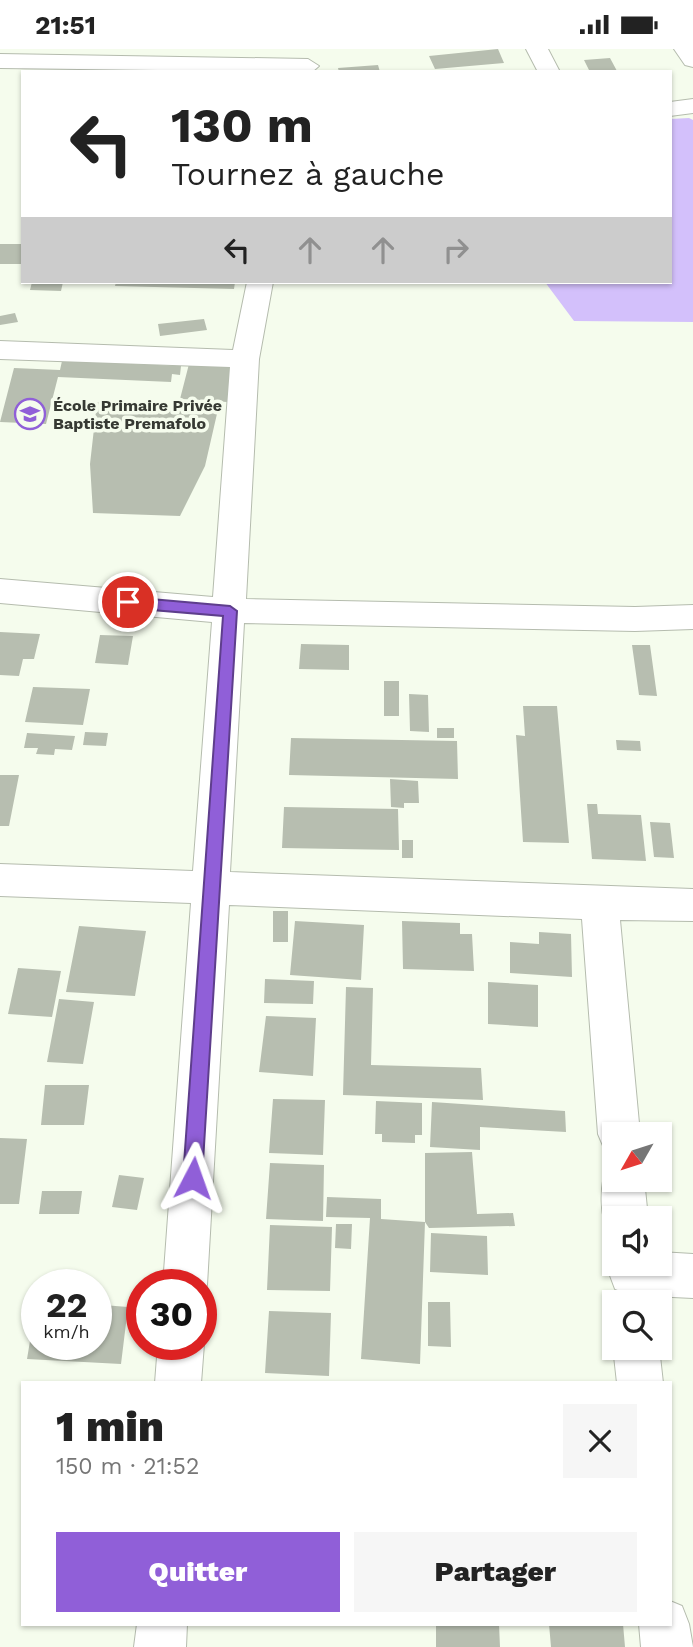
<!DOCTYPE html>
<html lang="fr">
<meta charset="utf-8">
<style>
body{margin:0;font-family:"Work Sans",sans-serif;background:#f6f6f6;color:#222;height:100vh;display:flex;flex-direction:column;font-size:26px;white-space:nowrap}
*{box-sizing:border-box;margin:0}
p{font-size:23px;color:#767676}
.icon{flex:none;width:38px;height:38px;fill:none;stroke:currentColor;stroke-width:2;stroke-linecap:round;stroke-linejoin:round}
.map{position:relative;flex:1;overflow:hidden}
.drawer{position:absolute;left:21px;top:1332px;width:651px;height:245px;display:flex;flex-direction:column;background:#fff;border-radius:0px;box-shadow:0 2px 5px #0004}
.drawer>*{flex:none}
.hud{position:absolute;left:21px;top:21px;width:651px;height:214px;border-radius:0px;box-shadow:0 2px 5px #0004;background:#fff;color:#222;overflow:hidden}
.needle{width:46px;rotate:231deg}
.buttons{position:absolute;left:602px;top:1073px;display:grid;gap:14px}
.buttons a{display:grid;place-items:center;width:70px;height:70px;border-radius:0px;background:#fff;box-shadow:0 2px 5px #0004;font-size:35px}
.speed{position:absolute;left:21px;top:1220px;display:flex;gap:14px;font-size:35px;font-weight:700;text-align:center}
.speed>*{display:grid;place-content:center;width:91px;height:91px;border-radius:50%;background:#fff;box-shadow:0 2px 5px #0004;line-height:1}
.speed small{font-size:18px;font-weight:400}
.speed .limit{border:10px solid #d22;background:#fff;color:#111}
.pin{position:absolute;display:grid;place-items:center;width:60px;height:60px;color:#fff;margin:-30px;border:4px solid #fff;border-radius:50%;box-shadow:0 2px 7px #0007}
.me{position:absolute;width:77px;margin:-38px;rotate:4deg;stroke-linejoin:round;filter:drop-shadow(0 0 5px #0008)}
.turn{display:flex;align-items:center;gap:24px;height:147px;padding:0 35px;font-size:32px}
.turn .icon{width:91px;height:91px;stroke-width:2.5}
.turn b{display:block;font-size:49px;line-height:60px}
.lanes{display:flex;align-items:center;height:66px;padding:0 35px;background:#0003;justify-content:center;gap:35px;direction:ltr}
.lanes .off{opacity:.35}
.round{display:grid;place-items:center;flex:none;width:74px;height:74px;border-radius:0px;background:#f6f6f6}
.headline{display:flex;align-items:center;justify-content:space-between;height:119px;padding:0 35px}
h1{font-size:42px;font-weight:800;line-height:52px}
.primary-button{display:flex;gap:14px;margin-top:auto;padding:14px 35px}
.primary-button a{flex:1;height:80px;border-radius:0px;background:#905fd8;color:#fff;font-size:28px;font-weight:800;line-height:80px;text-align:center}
.primary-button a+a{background:#f6f6f6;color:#222}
.status{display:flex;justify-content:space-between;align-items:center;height:49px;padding:0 35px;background:#fff;direction:ltr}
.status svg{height:19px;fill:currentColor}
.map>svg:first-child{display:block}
.green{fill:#d3c0fb}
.building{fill:#b7beb0}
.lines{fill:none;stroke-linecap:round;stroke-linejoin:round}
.minor-casing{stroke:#b5bcae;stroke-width:2}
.minor{fill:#fff;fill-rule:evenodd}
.route{fill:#905fd8;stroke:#5e3e8c;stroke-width:2}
.labels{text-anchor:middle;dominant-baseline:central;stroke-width:7;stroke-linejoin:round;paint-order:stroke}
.far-poi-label{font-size:16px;font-weight:bold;fill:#363933;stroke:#f5fced;text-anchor:start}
</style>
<div class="status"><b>21:51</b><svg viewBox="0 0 49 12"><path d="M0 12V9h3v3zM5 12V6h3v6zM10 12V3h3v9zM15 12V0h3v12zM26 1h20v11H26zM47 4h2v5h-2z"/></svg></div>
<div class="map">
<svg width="693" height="1598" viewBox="0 0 693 1598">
<rect width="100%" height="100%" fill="#f5fced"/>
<path class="green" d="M689 69 693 71V273L574 272 545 233H670V70Z"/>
<path class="building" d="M498 0 504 14 435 20 429 7Z
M610 9 617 22 590 23 584 11Z
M378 16 380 23H339L338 19Z
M0 195H23V215H0Z
M32 233H63L61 242 30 241Z
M116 233H235L234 240 115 237Z
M15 264 18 273 0 276V267Z
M204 270 207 281 160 287 158 275Z
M62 312 181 317 180 326 172 325 171 333 58 328 46 375 0 373 14 319 60 321Z
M189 315 234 318 227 353 180 350Z
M97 353 219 356 205 417 180 467 93 464 90 415Z
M0 583 40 585 34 610H23L19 627 0 626Z
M100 586 133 587 128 616 95 614Z
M301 595 349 596V621L299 620Z
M632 596H650L657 647 639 646Z
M384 632H399V667H384Z
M33 638 90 640 83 676 25 673Z
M409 645 428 646 429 683 410 682Z
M523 657H557L569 794 523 793 516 686 525 687Z
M437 679H454V689H437Z
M85 683 108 684 106 697 83 696Z
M27 684 75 687 72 701 55 700 54 706 36 705 38 699H24Z
M291 689 457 692 458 730 289 726Z
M616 691 640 692 641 702 617 701Z
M0 726H19L9 777H0Z
M390 730 418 732 419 754H404V759L391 758Z
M587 755H597L598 765 641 766 646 812 592 810Z
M284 758 398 760 399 801 282 799Z
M650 773 670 774 674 809 654 808Z
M402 791H413V809H402Z
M273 862H288V893H273Z
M295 872 364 876 361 931 290 926Z
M402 872 460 874V885H472L474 922 403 920Z
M79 877 146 882 135 947 66 943Z
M539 883 571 885 572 928 510 924V893L539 895Z
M18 919 61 922 52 968 8 965Z
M265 930 314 932 313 955 264 954Z
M488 933 538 936V978L488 975Z
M346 938 373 939 371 1016 481 1019 483 1051 343 1046Z
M59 950 94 953 83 1015 47 1013Z
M266 967 316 969 313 1027 259 1023Z
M45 1036H89L84 1076H41Z
M273 1050 325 1051 323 1106 269 1104Z
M376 1052 422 1054V1086H415V1094L382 1093V1085H375Z
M432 1053 565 1062 566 1083 480 1078V1101L430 1098Z
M0 1089 27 1090 19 1155H0Z
M472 1103 477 1165 513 1164 515 1177 429 1179 425 1173V1104Z
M270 1114 324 1116 323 1172 266 1170Z
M119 1126 144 1129 137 1161 112 1158Z
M42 1142H82L79 1165H39Z
M327 1148 381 1150V1170L425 1173 420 1315 361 1310 370 1169 326 1168Z
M336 1175H352L351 1200 335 1199Z
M270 1176 332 1178 330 1242 267 1241Z
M431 1184 487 1187 488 1226 430 1223Z
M428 1253H450L451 1298 428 1297Z
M103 1256 128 1258 121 1315 27 1310 33 1274H37V1295H96V1276L101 1277Z
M269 1262 331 1264 329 1327 265 1324Z
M436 1575H499L500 1598H436Z
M549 1575H623L625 1598H551Z"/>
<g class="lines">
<g class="minor-casing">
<path id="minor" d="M526 0H548L560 23H538Z
M674 0H693V18L685 16Z
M0 5 308 10 319 17 312 23 0 19Z
M693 50V64L670 67V53Z
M247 233H273L259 310 246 550 635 558 693 556V580L635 582 244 574 230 823 693 840V872L620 871 640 1085H614V1103L604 1099 598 1085 582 870 229 856 207 1236 201 1251V1236H163L191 854 0 847V815L193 822 212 573 0 554V530L213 548 230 318 0 310V292L233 301Z
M614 1112V1130H644L648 1169H614V1186C597 1173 600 1133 608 1115Z
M660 1203 693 1205V1249L631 1246 615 1240 609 1224 614 1211V1214H660Z
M201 1289 204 1295 201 1334H155L158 1295H201Z
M614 1295V1298H659L663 1334H617L613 1298Z
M670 1552 682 1557 689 1575 693 1598H641L639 1575H670Z
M137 1575H187L186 1598H134Z"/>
</g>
<use href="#minor" class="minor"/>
</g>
<path class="route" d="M128 548 230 557 237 562 202 1129 199 1136 193 1138 186 1136 183 1129 223 567 128 559 121 553Z"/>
<defs>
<g id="school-ring" transform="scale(1.575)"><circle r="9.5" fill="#f5fced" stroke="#905fd8" stroke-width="1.5"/><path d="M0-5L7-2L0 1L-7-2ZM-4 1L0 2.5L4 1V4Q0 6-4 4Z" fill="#905fd8"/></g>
</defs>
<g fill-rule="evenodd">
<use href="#school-ring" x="30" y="365"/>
</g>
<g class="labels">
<g class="far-poi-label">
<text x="53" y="356">École Primaire Privée<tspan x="53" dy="18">Baptiste Premafolo</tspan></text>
</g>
</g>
</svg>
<div class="buttons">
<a><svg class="needle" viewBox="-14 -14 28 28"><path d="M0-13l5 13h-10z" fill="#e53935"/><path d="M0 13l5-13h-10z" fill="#767676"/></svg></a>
<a><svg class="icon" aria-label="sound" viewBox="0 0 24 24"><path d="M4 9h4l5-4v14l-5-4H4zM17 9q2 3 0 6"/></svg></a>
<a><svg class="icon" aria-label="search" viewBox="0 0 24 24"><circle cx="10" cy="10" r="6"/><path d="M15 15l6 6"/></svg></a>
</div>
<div class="speed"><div>22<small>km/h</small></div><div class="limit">30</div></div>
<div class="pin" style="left:128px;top:553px;background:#d93025"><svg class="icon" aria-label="arrive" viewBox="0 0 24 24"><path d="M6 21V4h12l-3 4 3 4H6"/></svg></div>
<svg class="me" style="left:193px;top:1129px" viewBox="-20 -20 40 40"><path d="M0-17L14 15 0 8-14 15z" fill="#905fd8" stroke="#fff" stroke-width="4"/></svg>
<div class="hud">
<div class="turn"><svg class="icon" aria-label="left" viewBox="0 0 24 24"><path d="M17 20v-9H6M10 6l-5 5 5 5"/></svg><div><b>130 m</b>Tournez à gauche</div></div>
<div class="lanes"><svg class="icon" aria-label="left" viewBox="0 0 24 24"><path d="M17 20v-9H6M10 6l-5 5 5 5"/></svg><svg class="icon off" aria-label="ahead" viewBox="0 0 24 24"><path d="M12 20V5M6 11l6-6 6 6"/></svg><svg class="icon off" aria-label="ahead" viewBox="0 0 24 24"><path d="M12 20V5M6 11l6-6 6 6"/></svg><svg class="icon off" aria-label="right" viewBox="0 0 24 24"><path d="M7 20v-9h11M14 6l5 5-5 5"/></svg></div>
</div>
<section class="drawer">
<div class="headline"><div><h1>1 min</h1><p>150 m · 21:52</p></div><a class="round"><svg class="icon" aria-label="close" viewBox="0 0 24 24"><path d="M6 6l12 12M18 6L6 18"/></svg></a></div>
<div class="primary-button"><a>Quitter</a><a>Partager</a></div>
</section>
</div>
